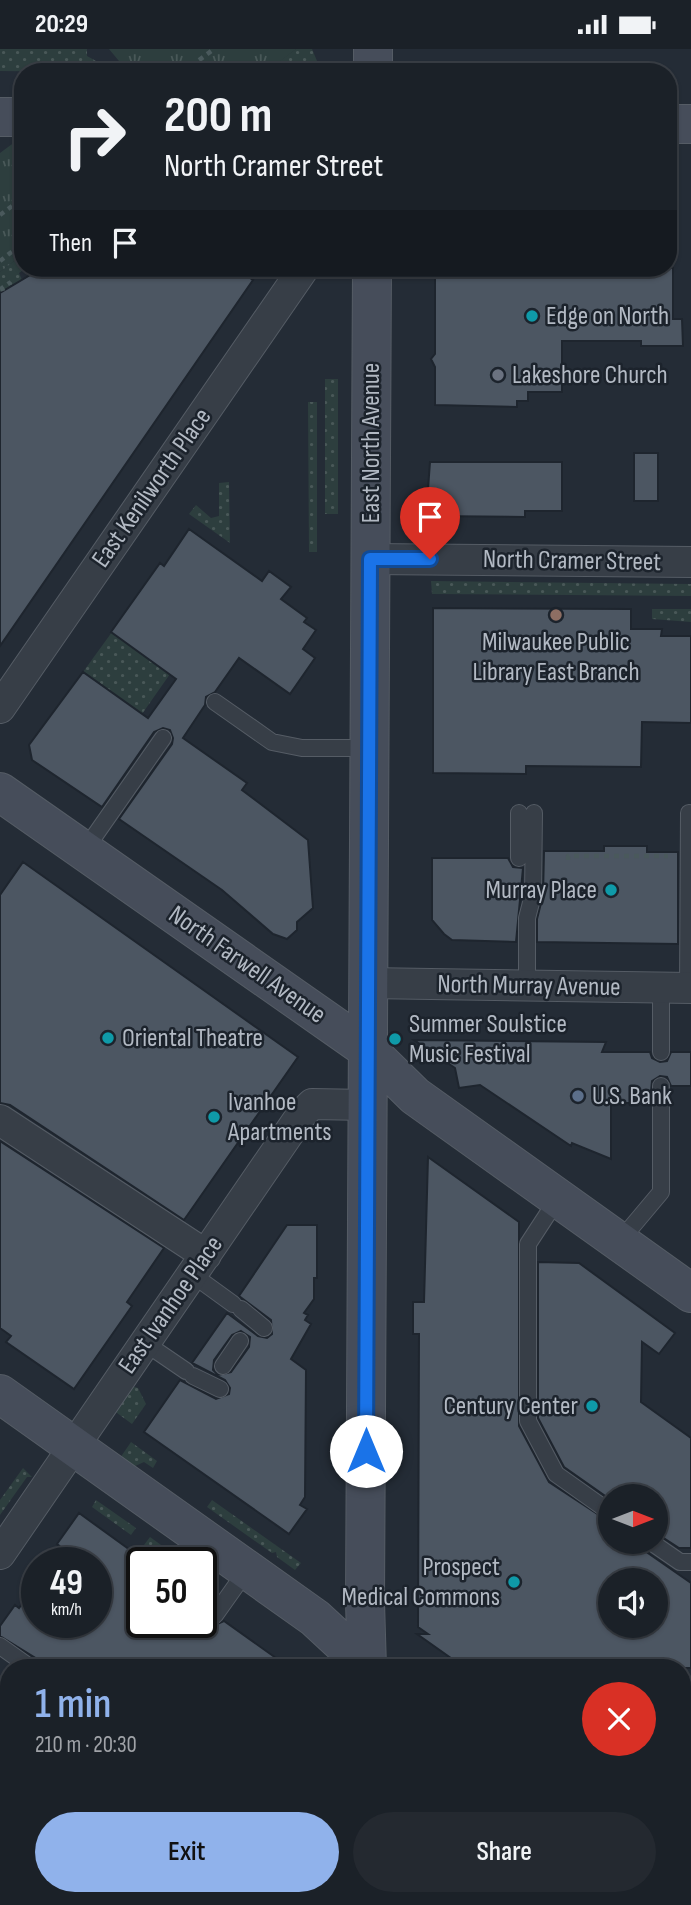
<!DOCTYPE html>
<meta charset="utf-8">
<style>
body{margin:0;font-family:"Sofia Sans Condensed",sans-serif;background:#242930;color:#f1f3f6;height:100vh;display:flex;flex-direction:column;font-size:26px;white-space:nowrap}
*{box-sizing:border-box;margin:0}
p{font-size:23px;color:#a0a3a8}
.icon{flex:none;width:38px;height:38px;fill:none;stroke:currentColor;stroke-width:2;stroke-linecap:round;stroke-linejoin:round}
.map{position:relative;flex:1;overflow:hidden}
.sheet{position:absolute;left:0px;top:1610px;width:691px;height:247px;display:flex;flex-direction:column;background:#1b2128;border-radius:28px 28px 0 0;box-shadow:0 2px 5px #0004,0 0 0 2px #393e45}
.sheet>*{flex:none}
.guide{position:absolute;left:14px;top:14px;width:663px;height:214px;border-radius:28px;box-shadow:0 2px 5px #0004,0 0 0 2px #393e45;background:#1b2128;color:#f1f3f6;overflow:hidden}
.needle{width:46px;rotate:90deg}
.controls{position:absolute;left:598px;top:1435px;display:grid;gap:14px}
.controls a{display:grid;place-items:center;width:70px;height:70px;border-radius:50%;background:#1b2128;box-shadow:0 2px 5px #0004,0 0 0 2px #393e45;font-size:35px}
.speed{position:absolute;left:21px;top:1498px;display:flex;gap:14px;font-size:35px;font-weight:700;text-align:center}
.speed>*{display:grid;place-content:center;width:91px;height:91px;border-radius:50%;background:#1b2128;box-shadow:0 2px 5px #0004,0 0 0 2px #393e45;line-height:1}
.speed small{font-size:18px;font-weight:400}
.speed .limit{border:4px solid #111;border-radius:10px;background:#fff;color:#111}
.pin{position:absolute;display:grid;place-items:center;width:60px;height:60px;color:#fff;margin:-72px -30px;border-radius:50% 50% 50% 0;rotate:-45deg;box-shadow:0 0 7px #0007}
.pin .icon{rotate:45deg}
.me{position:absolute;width:77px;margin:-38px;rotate:0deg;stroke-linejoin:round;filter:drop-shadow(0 0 5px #0008)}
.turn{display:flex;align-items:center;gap:24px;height:147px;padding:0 35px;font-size:32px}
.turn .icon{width:91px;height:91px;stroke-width:2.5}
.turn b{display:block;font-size:49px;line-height:60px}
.then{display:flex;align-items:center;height:66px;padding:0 35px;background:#0003;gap:14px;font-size:26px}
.round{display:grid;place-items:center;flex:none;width:74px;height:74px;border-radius:37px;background:#242930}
.headline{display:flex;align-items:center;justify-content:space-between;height:119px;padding:0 35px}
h1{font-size:42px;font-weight:600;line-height:52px;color:#90b2eb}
.cta{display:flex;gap:14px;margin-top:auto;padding:14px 35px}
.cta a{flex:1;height:80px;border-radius:42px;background:#90b2eb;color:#111;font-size:28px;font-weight:600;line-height:80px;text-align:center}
.cta a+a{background:#242930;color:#f1f3f6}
.status{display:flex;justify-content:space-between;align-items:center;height:49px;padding:0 35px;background:#1b2128;direction:ltr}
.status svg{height:19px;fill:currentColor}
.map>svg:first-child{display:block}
.grass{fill:url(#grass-dots)}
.park{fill:url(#park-tufts)}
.building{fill:#4c5662;stroke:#1e252e;stroke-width:2;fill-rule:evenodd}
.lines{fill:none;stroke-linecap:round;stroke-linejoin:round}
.lane-casing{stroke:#555c65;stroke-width:18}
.street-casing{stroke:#555c65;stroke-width:32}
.secondary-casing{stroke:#555c65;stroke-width:40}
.path{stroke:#4a595c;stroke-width:4.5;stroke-dasharray:5 5;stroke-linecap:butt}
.lane{stroke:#373e47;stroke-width:16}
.street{stroke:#373e47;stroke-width:30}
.secondary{stroke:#464d5a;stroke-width:38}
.route-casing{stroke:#114b97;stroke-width:18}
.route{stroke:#1a73e8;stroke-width:12}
.culture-dot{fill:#0f9aa8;stroke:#1c232c;stroke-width:2.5}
.worship-dot{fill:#6b7280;stroke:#1c232c;stroke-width:2.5}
.education-dot{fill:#8d6e63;stroke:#1c232c;stroke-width:2.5}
.service-dot{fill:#5c6f8a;stroke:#1c232c;stroke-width:2.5}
.labels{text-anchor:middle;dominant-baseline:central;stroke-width:5;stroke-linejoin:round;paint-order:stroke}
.poi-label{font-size:26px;fill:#b2b9c3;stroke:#1c232c;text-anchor:start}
.street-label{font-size:26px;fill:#b2b9c3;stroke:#1c232c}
</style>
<div class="status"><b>20:29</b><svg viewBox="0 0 49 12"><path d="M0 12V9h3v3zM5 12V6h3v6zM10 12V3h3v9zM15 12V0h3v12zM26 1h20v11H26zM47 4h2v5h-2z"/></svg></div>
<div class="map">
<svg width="691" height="1856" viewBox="0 0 691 1856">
<defs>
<pattern id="grass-dots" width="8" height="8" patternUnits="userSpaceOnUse" patternTransform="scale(1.75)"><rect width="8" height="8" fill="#2d3e3e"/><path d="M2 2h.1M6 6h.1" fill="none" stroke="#495858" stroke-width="1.8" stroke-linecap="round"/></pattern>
<pattern id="park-tufts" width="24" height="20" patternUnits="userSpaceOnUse" patternTransform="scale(1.75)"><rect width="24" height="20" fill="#2d3e3e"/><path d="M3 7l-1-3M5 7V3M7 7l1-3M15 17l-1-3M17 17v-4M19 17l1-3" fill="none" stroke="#495858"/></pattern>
</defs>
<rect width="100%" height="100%" fill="#242c36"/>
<path class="grass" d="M0 0H87V7L96 12 102 23 0 22Z
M296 0H312L317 12 304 23 289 17H273Z
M23 205V219H26L19 224 22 231 0 244V223Z
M325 330H338V465H325Z
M308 353H317V503H309Z
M229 433 230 494 189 465 196 456 211 469 219 467V434Z
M431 532 691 535V547L432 545Z
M652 560H691V573L652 570Z
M112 583 170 625 142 665 83 623Z
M132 1337 138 1339 146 1355 132 1375 113 1361Z
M131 1393 157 1412 153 1419 144 1413 133 1418 120 1409Z
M23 1419 32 1428H27L0 1466V1451Z
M96 1451 136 1479 131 1486 92 1458Z
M212 1451 301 1514 295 1521 277 1508 276 1503 272 1504 207 1458Z
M150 1488 186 1514H170L144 1496Z
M422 1848H613L625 1856H422Z"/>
<path class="park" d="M109 0H296L266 23H105L119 12Z
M23 87V205L0 223V104Z"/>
<path class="building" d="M42 219H235L253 231 0 597V244Z
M435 219H673V270H682L683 297H641V292H562V343H528V352H517V358L435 356V318L431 310 435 305Z
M634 404H658V452H634Z
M430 413H562V462H525V468L426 467Z
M189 480 262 532 269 522 291 538 281 550 307 569 304 573 316 581 303 600 315 609 290 645 239 609 215 643 206 648 205 656 183 689 247 734 242 741 308 791 313 859 297 873V881L287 890 273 885 222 841 119 770 172 695 173 689 170 681 163 679 154 683 102 758 32 711 29 696 83 623 148 669 176 630 111 583 160 514 164 517Z
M433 559 631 560V580H662L661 587H691V674L642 673 641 718 526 717V725L433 724Z
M604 797H647V803H678V895L537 893V870L543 846 544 802H604Z
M432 809H508L513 818 523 819 516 893 452 891 444 885 432 871Z
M23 813 298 1008 184 1171 10 1056 0 1054V846Z
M414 991 606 993 602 1003H650L652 1009 660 1013 667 1012 671 1003H691V1037H671L667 1028 660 1027 652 1032 650 1054H611V1110L572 1094 571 1097 480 1036 459 1039 455 1019Z
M0 1092 164 1199 127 1253 132 1257 74 1340 6 1293 11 1287 0 1279Z
M428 1108 519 1173V1377L549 1433 611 1474V1493H632L691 1534V1619H465L417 1585H428L418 1578 419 1285H413V1253H424ZM611 1531H656V1577H611Z
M287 1176H317V1229H314V1250L304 1264 308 1266 305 1271 311 1275 291 1310 306 1321 305 1448 300 1456 307 1460 289 1485 144 1383 180 1331 216 1350 229 1345 230 1339 225 1331 192 1314 227 1264 258 1287 267 1289 272 1285 271 1271 239 1247ZM241 1282 250 1288 249 1298 231 1323 218 1326 213 1321 214 1311 232 1286Z
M538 1213 579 1214 675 1284 659 1305 642 1293 641 1353 691 1389V1499H679L656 1484V1447H611V1451L564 1418 538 1369Z
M79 1464 148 1514H141L142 1573H201V1556L207 1560 205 1566 208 1574 215 1576 224 1572 290 1619H41L37 1610 0 1587V1577L15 1556 19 1559 37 1534V1573H96V1514H51L62 1499 57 1495Z"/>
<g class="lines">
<g class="lane-casing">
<path id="lane" d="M215 653 272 693 302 699H369
M519 764V809
M84 802 163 689
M527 937V869L533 846 534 764
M661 939V1003
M688 939 689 764
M558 1149 528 1195V1372L556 1425 611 1464
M619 1193 661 1143V1037
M193 1226 233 1255
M241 1260 264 1279
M145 1294 186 1322
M223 1317 240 1292
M193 1327 220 1340
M651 1493 680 1513H691
M215 1566 247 1521
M0 1597 31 1619"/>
</g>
<g class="street-casing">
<path id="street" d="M370 510 691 513
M0 659 304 219
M368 934 691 939
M0 1071 206 1206
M0 1505 302 1065 312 1055 367 1056"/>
</g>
<g class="secondary-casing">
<path id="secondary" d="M373 23V0
M0 68H23
M668 75H691
M0 743 367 1000 415 1047 691 1244
M0 1345 315 1569 369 1619
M367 1619 365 1553 372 219
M682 1841 691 1846
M365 1856V1848"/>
</g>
<path class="path" d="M183 23 214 0
M0 166 23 149
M0 212 23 194
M3 242 2 239 11 233
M568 811V807H668"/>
<use href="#lane" class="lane"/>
<use href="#street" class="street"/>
<use href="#secondary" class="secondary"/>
</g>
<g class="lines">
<g class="route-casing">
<path id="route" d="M366 1402 370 510H430"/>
</g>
<use href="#route" class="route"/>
</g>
<g class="culture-dot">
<circle cx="532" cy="267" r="7"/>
<circle cx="611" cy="841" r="7"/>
<circle cx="108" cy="989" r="7"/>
<circle cx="395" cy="990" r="7"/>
<circle cx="214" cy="1068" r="7"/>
<circle cx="592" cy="1357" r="7"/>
<circle cx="514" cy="1533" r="7"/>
</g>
<circle class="worship-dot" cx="498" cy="326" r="7"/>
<circle class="education-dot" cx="556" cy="566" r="7"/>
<circle class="service-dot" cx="578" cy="1047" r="7"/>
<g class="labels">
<g class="poi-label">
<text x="546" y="267">Edge on North</text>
<text x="512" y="326">Lakeshore Church</text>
<text x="556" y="593" text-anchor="middle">Milwaukee Public<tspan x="556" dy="30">Library East Branch</tspan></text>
<text x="597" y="841" text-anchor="end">Murray Place</text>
<text x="409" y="975">Summer Soulstice<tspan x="409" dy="30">Music Festival</tspan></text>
<text x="122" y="989">Oriental Theatre</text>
<text x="592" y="1047">U.S. Bank</text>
<text x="228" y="1053">Ivanhoe<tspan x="228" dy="30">Apartments</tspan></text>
<text x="578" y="1357" text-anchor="end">Century Center</text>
<text x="500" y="1518" text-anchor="end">Prospect<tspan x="500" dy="30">Medical Commons</tspan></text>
</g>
<g class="street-label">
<text transform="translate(371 394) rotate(-90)">East North Avenue</text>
<text transform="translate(152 439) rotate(-55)">East Kenilworth Place</text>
<text transform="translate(572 512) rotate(1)">North Cramer Street</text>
<text transform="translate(247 916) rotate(35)">North Farwell Avenue</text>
<text transform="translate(529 937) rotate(1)">North Murray Avenue</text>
<text transform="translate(171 1256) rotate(-55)">East Ivanhoe Place</text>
</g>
</g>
</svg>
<div class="controls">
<a><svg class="needle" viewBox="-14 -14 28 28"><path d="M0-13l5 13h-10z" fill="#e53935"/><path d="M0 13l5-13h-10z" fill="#a0a3a8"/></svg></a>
<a><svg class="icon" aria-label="sound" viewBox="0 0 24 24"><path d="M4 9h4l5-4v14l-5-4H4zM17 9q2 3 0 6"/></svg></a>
</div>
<div class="speed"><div>49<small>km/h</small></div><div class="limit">50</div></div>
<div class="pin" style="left:430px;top:510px;background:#d93025"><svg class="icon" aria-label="arrive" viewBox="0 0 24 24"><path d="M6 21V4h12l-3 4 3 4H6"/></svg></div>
<svg class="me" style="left:366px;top:1402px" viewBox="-20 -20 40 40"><circle r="19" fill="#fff"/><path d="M0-13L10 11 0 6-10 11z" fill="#1a73e8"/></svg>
<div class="guide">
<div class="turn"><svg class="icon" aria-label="right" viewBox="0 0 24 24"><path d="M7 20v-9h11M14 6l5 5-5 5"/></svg><div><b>200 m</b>North Cramer Street</div></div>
<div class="then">Then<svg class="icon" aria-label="arrive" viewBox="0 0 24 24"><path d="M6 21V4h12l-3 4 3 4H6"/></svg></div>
</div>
<section class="sheet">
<div class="headline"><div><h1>1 min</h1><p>210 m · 20:30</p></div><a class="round" style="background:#d93025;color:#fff"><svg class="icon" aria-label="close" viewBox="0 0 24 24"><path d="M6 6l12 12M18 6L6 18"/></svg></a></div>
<div class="cta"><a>Exit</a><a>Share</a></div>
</section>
</div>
